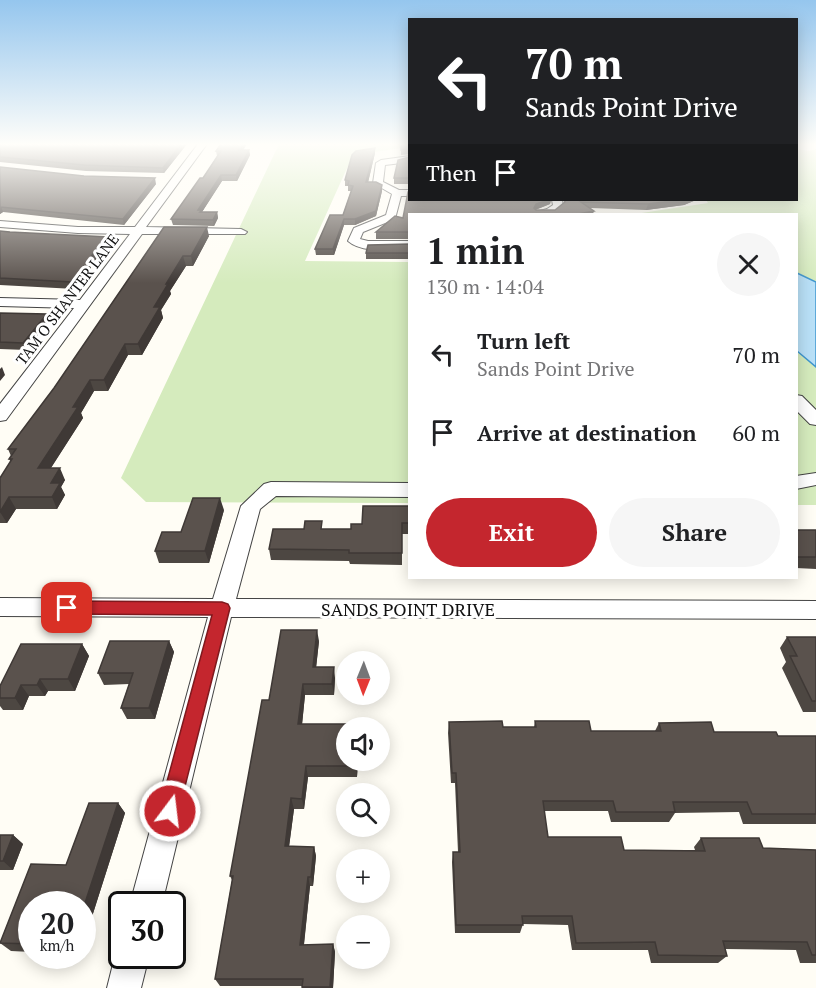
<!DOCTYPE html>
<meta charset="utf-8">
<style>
body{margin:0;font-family:"PT Serif",serif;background:#f6f6f6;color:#202124;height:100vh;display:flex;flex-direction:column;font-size:22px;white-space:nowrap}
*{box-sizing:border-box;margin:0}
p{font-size:20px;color:#757577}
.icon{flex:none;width:33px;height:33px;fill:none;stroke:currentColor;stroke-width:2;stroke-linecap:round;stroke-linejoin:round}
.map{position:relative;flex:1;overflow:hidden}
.details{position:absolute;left:408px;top:213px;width:390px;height:366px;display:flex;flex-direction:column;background:#fff;border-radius:0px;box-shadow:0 3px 15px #0003}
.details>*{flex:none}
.guide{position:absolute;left:408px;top:18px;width:390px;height:183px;border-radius:0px;box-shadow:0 3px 15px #0003;background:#202124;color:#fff;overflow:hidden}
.needle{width:39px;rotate:181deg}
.tools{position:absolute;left:336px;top:651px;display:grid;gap:12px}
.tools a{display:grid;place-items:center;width:54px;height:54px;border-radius:50%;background:#fff;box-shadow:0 3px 15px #0003;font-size:30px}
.speed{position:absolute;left:18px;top:891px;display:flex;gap:12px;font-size:30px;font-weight:700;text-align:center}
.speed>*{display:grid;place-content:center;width:78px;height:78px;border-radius:50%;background:#fff;box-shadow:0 3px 15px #0003;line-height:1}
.speed small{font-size:15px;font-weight:400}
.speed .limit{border:3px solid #111;border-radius:9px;background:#fff;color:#111}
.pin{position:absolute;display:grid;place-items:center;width:51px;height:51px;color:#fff;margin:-26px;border-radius:12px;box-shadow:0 3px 9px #0006}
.me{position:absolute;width:66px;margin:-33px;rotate:15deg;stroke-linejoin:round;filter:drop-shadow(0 0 4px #0008)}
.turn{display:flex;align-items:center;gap:21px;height:126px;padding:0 18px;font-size:27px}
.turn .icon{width:78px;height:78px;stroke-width:2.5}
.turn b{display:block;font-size:42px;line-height:51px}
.then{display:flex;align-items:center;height:57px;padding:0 18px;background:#0003;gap:12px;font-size:22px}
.round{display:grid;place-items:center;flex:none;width:63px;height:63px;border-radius:32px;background:#f6f6f6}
.headline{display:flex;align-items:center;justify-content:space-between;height:102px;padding:0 18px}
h1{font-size:36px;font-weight:600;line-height:45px}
.button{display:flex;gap:12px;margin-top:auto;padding:12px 18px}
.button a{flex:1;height:69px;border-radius:36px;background:#c4262e;color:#fff;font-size:24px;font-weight:600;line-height:69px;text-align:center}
.button a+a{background:#f6f6f6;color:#202124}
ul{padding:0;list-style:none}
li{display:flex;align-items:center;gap:18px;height:78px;padding:0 18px}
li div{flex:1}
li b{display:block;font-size:22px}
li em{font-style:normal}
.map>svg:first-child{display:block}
.green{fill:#d5ebbd}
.water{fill:#b9e0f7;stroke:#3f96cf;stroke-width:1.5}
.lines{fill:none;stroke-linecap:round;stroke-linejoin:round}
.minor-casing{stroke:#444;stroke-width:2}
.minor{fill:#fff;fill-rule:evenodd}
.wall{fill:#4d4742}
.shaded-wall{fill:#3f3936}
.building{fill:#5a524d;stroke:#3f3936;stroke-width:1.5}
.route{fill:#c4262e;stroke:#7f191e;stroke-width:1.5}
.labels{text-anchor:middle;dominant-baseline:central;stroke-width:6;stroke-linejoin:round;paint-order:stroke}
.far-street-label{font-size:15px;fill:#111;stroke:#fff}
.street-label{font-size:18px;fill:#111;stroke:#fff}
</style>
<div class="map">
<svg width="816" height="988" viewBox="0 0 816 988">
<rect width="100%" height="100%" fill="#fffdf5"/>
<path class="green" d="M279 144H409V147L353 155 305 261 409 262V503L146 502 121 478Z
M797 149 809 151 816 149V505H797L796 214H635L708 203 706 200H796Z"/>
<path class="water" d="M797 273 816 282V367L797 351Z"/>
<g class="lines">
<g class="minor-casing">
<path id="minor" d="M198 144H207L146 227 241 229 247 232 245 234H142L6 420 0 421V404L74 308 0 306V298L80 300 130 234 78 233 0 227V221L78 227H135Z
M410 156V162L385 165 383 182 399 190H410V196H401L395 219 363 232 360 239 368 241H410V249C391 249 363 254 348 241L354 228 386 215 392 194 373 183 376 163 381 160Z
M552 200H562L563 206 554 214H535L536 212 547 209 553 205Z
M796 395 802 396 816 410V425L810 424 796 410Z
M816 473V485L796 489V476Z
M271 482 410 483V497L276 496 260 509 236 599 816 601V619L231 617 162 904H130L208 617 0 616V598L213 599 241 506 264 484Z
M122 943V956H149L141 988H107L115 956Z"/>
</g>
<use href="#minor" class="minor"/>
</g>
<path class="wall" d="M0 144H187L164 173 86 171 0 162Z
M221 144H247L243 150H249L250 155 237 181H222L202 212H217L218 218 214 226 173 225 171 219 203 178 217 156 216 151Z
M401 144H410V154L401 155Z
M375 148V153L368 182 382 191 376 216 355 225H344L334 255H316L315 249 343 215 351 191H348V186H345V180Z
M410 157V184H394V178Z
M0 167 156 184 124 225 3 212 0 214Z
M410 200H551L550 204 535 210H555L564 203V200H696L684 205 646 210 591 208 593 214H410V239H376V232L403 218Z
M164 227 209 236 193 266H186L170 291 171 294 161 310 163 318 142 355H128L108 391H94L81 413 83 418 51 468 65 480 61 487 65 495 57 509H16L7 523H0V478L11 462 9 459 11 456 8 449 54 388Z
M0 231 110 243 90 266 91 268 75 289 0 285Z
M410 244V259H366V253Z
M0 313 49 321 26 350 0 349Z
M410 506V534H402V565L350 564 349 561 271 560 269 549 304 529H351Z
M224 510 209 563H159L155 551 181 532Z
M796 530H816V569L796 568Z
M787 637H816V712H803L782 668 786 662 780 648Z
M169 641 174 652 155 719H127L121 708 129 684 104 685 98 673Z
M319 641 316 667 335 678 334 695H305L302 724H358L359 728H346V760H358L357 777H308L304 809H294L289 846 314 847 316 856 313 886H310L304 945 333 944 335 952 333 988H302V986H220L215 979 232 880 230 876 269 700Z
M82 644 89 656 75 691H48L45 696H29L23 710H3L0 706V686Z
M535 721 591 731H655L659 723 714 732 778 736H816V824H743L739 812 675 813 669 822H611L608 811H544L548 837 624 850H695L694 847 701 838 763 848 816 850V963H800L796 950 725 949 727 956 718 963H651L648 950H572L568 925 523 924 520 933H455L452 862 453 852H458L455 783H451L448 733 449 722 503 727H534Z
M89 803H118L125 813 82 948V904H32V952L11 951 0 943 31 864 66 865Z
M0 835H13L23 844 13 870H0Z"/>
<path class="shaded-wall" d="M181 144H187L164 173 163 168Z
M243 144H247L240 155 239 150Z
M375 148V153L367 187 366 182Z
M249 150 250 155 237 181 236 175Z
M221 175 222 181 202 212 203 216 198 210Z
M155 178 156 184 124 225 123 219Z
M382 185V191L376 216 355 225V219Z
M548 200H551L550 204 535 210 534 208 536 204Z
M680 200H696L684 205 646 210 648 204Z
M1 206 3 212 0 214V207Z
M594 211 593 214H578Z
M217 212 218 218 214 226 213 220Z
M344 219V225L334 255 333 249Z
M207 227 209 236 193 266 191 256Z
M108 237 110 243 90 266 91 268 75 289 72 282 86 262Z
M183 256 186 266 170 291 171 294 161 310 163 318 142 355 138 344 154 307 166 284Z
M47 314 49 321 26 350 23 343Z
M125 344 128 355 108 391 104 380Z
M2 367 5 375 0 381V369Z
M90 380 94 391 81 413 83 418 43 480 38 468 73 407Z
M60 468 65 480 61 487 65 495 57 509 52 497 51 483Z
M9 497 16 509 7 523 0 512Z
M220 498 224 510 209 563 205 551Z
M317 630 319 641 315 678 313 667Z
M169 641 174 652 155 719 149 708Z
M82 644 89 656 75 691 68 679Z
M334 667 335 678 334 695 332 684Z
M40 679 48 691 45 696 37 685Z
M303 684 305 695 301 735 298 724Z
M21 685 29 696 23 710 15 698Z
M356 760H358L357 777 356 766Z
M306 766 308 777 304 809 302 799Z
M291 798 294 809 288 855 285 846Z
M118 803 125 813 82 948V912Z
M13 835 23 844 13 870 3 861Z
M314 847 316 856 313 886 311 877Z
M308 877 310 886 303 952 300 945Z
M333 944 335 952 333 988H330Z"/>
<path class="building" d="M0 144H181L163 168 84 165 0 157Z
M221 144H243L239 150H249L236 175H221L198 210H202L200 212H217L213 220 171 219 200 178H203L221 151H216Z
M401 144H410V149L401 150Z
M375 148 366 182H376L382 185 376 211 355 219H344L333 249H315L330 215H343L353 186 348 185 349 181 345 180 352 155 356 151Z
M410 157V178H394L398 160Z
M0 167 84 176 155 178 123 219 0 207Z
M408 192H410V200H548L536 204 534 208 536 210H555L565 202V200H680L648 204 581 202 594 211 578 214H410V232H376L395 216 403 218Z
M164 227H207L191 256H183L166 284H168L154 307H160L138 344H125L104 380H90L73 407H78L38 468H60L51 483H60L52 497H9L0 512V478L12 459H9L16 449H8L54 388Z
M0 231 10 232 108 237 86 262H89L72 282 0 278Z
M410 244V253H366L368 245Z
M0 313 47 314 23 343 0 342Z
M193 498H220L205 551H155L162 532H181Z
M363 506H410V523H402V553H349V550L269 549 273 529H304L305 521H322L321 529H351V524H362Z
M796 530H816V557H796Z
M281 630H317L313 667H334L332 684H303L298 724H358V728H346V760H356V766H306L302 799 291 798 285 846 314 847 311 877H308L300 945 333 944 330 987H302L303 979H215L233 876H230L262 700H269Z
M787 637H816V701H812L790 656H797Z
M110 641H169L149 708H121L133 673H98Z
M21 644H82L68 679H40L37 685H21L15 698H0V686Z
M502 721 503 727H536L535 721H589L591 731H661L659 723 711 722 714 732H776L778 736H816V814H752L747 802H673L675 812H616L613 801H543L548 837H621L624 850 705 851 701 838H759L763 848 816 850V955H812L807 942 723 941 727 956 658 955 655 942 576 943 572 916H522L523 925H456L453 852H460L456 773H452L449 722Z
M89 803H118L82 912V904H32V944L0 943 31 864 66 865Z
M0 835H13L3 861H0Z"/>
<linearGradient id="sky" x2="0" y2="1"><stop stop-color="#95c6ee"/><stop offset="0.51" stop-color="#fffefa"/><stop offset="1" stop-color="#fffefa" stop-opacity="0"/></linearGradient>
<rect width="816" height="283" fill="url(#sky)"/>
<path class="route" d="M67 601 222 602 228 604 230 608 177 818 170 821 162 818 159 811 212 615 67 614 61 612 59 608 61 603Z"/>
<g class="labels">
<g class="far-street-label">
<text transform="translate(67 299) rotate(-53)">TAM O SHANTER LANE</text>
</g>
<g class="street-label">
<text x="408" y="609">SANDS POINT DRIVE</text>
</g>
</g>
</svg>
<div class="tools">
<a><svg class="needle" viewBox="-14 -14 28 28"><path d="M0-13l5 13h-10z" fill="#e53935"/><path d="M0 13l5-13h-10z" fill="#757577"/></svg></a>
<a><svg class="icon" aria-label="sound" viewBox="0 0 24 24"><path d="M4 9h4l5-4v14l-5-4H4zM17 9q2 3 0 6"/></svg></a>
<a><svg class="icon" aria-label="search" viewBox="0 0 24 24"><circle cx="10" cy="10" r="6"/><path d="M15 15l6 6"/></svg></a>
<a>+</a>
<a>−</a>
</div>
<div class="speed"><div>20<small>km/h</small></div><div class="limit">30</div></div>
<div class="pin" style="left:67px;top:608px;background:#d93025"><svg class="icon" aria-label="arrive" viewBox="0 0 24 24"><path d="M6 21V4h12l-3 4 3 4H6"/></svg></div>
<svg class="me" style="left:170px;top:811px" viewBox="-20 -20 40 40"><circle r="17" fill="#c4262e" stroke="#fff" stroke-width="3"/><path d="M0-11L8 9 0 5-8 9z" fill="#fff"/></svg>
<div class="guide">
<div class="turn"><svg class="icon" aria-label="left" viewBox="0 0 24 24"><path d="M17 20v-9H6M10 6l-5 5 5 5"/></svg><div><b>70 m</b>Sands Point Drive</div></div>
<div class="then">Then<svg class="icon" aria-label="arrive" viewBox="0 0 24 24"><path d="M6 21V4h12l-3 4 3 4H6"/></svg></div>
</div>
<section class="details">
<div class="headline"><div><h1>1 min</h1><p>130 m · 14:04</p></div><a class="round"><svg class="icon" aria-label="close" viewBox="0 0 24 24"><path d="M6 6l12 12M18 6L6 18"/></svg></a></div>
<ul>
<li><svg class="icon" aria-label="left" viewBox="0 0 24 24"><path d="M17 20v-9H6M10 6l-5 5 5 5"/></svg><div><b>Turn left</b><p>Sands Point Drive</p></div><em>70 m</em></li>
<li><svg class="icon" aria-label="arrive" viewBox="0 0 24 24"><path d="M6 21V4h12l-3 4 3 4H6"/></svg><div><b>Arrive at destination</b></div><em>60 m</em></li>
</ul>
<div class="button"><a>Exit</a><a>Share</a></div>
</section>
</div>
